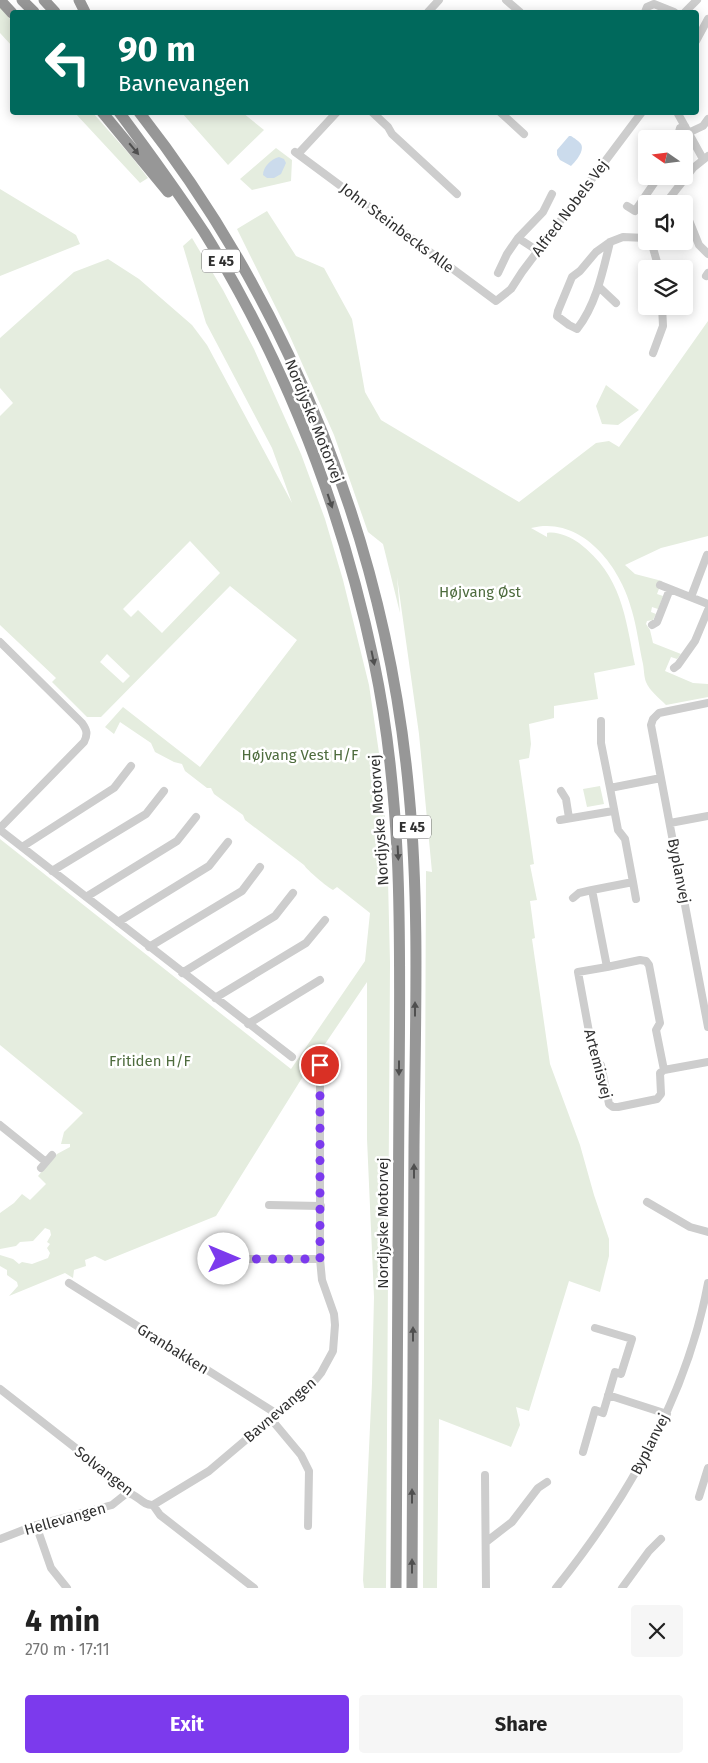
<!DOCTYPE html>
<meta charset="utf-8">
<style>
body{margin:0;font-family:"Fira Sans",sans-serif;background:#f6f6f6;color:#222;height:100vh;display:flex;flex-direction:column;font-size:19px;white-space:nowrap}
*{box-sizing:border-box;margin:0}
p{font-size:16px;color:#767676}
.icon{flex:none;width:28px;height:28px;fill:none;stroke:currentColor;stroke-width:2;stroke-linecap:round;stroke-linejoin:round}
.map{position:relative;height:1588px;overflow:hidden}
.details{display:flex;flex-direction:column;background:#fff;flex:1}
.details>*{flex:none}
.top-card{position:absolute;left:10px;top:10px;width:689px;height:105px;border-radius:5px;box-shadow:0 2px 12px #0003;background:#00695c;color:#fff;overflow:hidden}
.needle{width:32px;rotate:284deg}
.fabs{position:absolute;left:638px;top:130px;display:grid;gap:10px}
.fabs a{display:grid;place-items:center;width:55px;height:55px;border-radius:5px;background:#fff;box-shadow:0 2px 12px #0003;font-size:25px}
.pin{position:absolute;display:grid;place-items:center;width:42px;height:42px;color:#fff;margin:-21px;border:2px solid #fff;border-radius:50%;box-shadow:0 1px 5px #0007}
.me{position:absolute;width:55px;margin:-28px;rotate:90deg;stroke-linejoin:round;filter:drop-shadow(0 0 4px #0008)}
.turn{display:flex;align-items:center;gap:18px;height:105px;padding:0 25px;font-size:22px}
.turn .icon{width:65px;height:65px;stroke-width:2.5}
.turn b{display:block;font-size:35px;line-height:42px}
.round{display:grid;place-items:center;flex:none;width:52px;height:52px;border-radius:5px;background:#f6f6f6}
.headline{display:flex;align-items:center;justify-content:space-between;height:85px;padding:0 25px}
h1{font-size:30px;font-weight:700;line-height:38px}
.cta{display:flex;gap:10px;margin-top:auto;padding:10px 25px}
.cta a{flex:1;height:58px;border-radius:5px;background:#7c3aed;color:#fff;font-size:20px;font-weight:700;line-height:58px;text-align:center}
.cta a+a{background:#f6f6f6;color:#222}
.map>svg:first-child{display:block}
.green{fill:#e5eddf;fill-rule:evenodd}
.water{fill:#cbdbec}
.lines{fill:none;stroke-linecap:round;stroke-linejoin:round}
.minor{stroke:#cdcdcd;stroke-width:8}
.highway{stroke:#979797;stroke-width:11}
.oneway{fill:#4f4f4f}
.route{stroke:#7c3aed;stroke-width:9;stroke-dasharray:0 16.2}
.labels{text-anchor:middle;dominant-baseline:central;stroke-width:5;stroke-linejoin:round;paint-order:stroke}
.shield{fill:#fff;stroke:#6e6e6e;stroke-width:1}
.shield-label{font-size:14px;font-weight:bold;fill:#303030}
.street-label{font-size:15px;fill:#303030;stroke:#fff}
.park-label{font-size:15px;fill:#4e6c3e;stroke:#fff}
</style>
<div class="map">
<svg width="708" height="1588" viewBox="0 0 708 1588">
<rect width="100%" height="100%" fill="#fff"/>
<path class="green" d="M0 7 12 21V46L0 33Z
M75 113H93L131 156 148 178 140 183Z
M182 113H243L264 130 228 165Z
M276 148 292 160 291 181 252 190 240 179Z
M0 189 76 235 80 244 0 276Z
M267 211 296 256 324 268 352 319 365 392 381 420 519 502 596 443 609 441 619 447 708 321V536L661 548 625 565 635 574 662 581 657 594 663 596 658 609 652 607 651 612 656 614 653 620 647 621 646 624 650 630 653 643 681 654 677 659 671 657 665 671 693 683 708 684V697L666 705C660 699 649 690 646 682 644 677 644 669 643 664 639 646 637 628 632 611 621 567 582 515 531 528L547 537V533C557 531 570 537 579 543 622 576 625 616 635 665L594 673 598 699 554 706V718L529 724 531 744 529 758 519 760 534 864 530 865 537 900 530 901 535 938 532 939 550 1064 580 1145 594 1195 609 1239V1256L600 1292 569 1281 529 1411 516 1407 520 1425 511 1447 439 1419 437 1588H423L426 871 432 872 419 734 397 577 400 613 383 544 368 532 334 435 288 332 237 229Z
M192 238 223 290 254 349 301 454 325 519 343 580 369 685 379 753 387 838 390 963 386 1588H364L363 1580 372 1383 374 1297 367 1139V982L302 1078 216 1216 105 1261 95 1256 85 1260 86 1266 74 1270 73 1278 65 1273 9 1296 18 1286 17 1282 7 1275V1270L0 1266V1255L13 1259 19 1264 22 1262 32 1264 48 1258 50 1253 47 1248 50 1244 47 1242 51 1235 50 1230 45 1228 33 1241 20 1242 16 1246 0 1249V1213L14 1203 22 1194 30 1200 46 1184 38 1176 57 1154 70 1147V1144H61L64 1132 83 1113 0 1045V839L291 1069 365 961 370 913 337 887 333 890C327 887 307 870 304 865L245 820 243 815 214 794 211 788H207L185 771 182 764 174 762 155 752 151 743 120 722 114 734 105 727 123 707 200 767 297 640 230 586 101 717H87L52 682 56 678 0 625V416L13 403 0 388V338L74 272 108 259 139 279 192 325 207 345 292 503 272 448 206 323 183 246ZM190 541 220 573 162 633 138 610 131 617 123 609ZM107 654 130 676 123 683 100 662Z
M606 385 639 410 618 425 602 424 596 406Z
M600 786 604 804 587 807 583 789Z"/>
<path class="water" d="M569 136H571C574 138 579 141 581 144 585 151 575 162 571 166L560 160 557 155V150Z
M279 157 284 159 286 163 281 174 274 178H267L263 175C263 167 271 159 279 157Z"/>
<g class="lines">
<path class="minor" d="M506 0 520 12
M428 12 439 0
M645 12 647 7 654 4 674 12
M685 12 697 0
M696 41 708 19
M372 112 388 127 392 134 457 194
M500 112 524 134
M677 112 703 159
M688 133 703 126 708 119
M677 139 680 128 685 126
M295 152 496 301 511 289 522 272 642 112
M298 154 337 112
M670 198 678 204
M665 204 693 168 708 156
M627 206 635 211 659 176
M684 208 699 245 708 254
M518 238 538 251
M651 241 659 269
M610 242C603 271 596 305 577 329L569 325 557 316 558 311 572 277 580 271 596 252 610 242 623 237 646 238
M498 273 507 254 518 238 543 212 552 194
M706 276 708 273
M599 287 616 303
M653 353 663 326 662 306
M660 585 708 604
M691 597 707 555
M652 625 657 622 670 589
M0 642 82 723C87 730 88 734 84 742L0 828
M674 668 678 665 695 641 708 610
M708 703 659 713 653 719 651 725 708 1027
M601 721V743L610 788
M661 778 610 788 618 830 625 839 633 882 592 890 607 967 640 960 646 961 649 965 660 1023 656 1030 664 1070 708 1062
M561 791 566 799 569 818
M560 820 613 811
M670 823 708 816
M0 830 292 1057
M22 847 114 788 131 766
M52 871 146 814 164 791
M633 882 636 899
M86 897 177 841 196 817
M573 898 579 893 592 890
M118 922 209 866 228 842
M149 947 242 891 260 867
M607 967 578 972 594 1059 601 1065 609 1104 613 1107H618L657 1099 661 1094 660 1073 664 1070
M182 973 275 916 293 893
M215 998 306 943 325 920
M248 1024 320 980
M0 1125 46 1162
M41 1168 52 1155
M647 1202 690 1227 708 1232
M269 1205 321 1206
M210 1259H320
M69 1283 277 1414
M0 1389 105 1471 121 1485 127 1493C138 1494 142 1506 153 1505
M608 1395 667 1414
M271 1419 301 1455 309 1471 308 1526
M583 1452 595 1410 603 1413 615 1372 621 1374 632 1339 595 1328
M485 1475 486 1588
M699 1497 708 1468
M153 1505 209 1471 312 1384 321 1373 333 1351 335 1325 334 1314 322 1280 320 1259V1065
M153 1505 160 1515 254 1588
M36 1525 51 1568 67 1588
M0 1539 36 1525 112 1505 127 1493
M486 1542 512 1522 538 1488 547 1482
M556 1588C628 1498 687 1397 708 1283
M622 1588 649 1551 661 1539"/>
<path class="highway" d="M0 0 12 13
M22 0 34 12
M44 0 55 12
M79 0 85 12
M102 112 168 192
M119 112C148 151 177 191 204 232 286 364 342 511 374 662 404 804 400 948 399 1093 398 1258 397 1423 396 1588
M139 112C291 306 387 548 409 793 420 911 415 1030 414 1148 413 1295 413 1441 412 1588"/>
</g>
<defs><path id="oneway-solid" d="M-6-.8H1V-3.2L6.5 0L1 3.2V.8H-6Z" transform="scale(1.25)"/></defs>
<g class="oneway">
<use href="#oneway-solid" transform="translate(134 149) rotate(50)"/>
<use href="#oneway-solid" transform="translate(330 501) rotate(71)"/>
<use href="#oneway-solid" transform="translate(373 658) rotate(78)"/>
<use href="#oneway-solid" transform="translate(398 853) rotate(87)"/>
<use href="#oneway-solid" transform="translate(415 1009) rotate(-90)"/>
<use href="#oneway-solid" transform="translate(399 1068) rotate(90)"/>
<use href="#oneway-solid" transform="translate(414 1171) rotate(-90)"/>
<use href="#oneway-solid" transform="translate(413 1334) rotate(-90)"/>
<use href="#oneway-solid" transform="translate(412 1496) rotate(-90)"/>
<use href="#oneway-solid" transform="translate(412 1566) rotate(-90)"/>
</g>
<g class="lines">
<path class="route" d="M224 1259H320V1065"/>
</g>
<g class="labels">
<g class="shield">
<rect x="202" y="249.5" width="38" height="23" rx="4"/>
<rect x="393" y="815.5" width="38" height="23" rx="4"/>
</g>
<g class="shield-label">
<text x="221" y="261">E 45</text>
<text x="412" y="827">E 45</text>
</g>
<g class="street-label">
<text transform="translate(570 208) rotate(-53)">Alfred Nobels Vej</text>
<text transform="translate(397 228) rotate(37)">John Steinbecks Alle</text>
<text transform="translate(314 421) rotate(68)">Nordjyske Motorvej</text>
<text transform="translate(379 820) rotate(-94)">Nordjyske Motorvej</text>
<text transform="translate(679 871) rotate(79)">Byplanvej</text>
<text transform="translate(598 1064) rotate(75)">Artemisvej</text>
<text transform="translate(383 1223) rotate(-90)">Nordjyske Motorvej</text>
<text transform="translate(173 1349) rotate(32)">Granbakken</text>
<text transform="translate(280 1410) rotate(-41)">Bavnevangen</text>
<text transform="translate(650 1444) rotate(-63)">Byplanvej</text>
<text transform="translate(104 1471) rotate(38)">Solvangen</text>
<text transform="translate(65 1519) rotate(-16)">Hellevangen</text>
</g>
<g class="park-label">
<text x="480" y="592">Højvang Øst</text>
<text x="300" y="755">Højvang Vest H/F</text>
<text x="150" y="1061">Fritiden H/F</text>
</g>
</g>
</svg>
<div class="fabs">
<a><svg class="needle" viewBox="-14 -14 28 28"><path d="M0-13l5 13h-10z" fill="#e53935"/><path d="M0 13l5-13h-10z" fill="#767676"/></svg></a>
<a><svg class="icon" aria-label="sound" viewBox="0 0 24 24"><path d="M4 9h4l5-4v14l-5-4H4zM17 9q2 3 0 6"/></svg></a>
<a><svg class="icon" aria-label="layers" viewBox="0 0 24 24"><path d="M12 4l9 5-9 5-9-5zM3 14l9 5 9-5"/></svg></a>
</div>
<div class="pin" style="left:320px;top:1065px;background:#d93025"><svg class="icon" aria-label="arrive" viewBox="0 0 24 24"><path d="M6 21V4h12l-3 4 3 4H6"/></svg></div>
<svg class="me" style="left:224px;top:1259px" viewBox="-20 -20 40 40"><circle r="19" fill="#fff"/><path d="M0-13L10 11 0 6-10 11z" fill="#7c3aed"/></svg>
<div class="top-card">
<div class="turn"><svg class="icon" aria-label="left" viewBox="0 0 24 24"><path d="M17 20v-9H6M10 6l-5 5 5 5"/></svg><div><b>90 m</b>Bavnevangen</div></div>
</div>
</div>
<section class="details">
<div class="headline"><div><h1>4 min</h1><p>270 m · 17:11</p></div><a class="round"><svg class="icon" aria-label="close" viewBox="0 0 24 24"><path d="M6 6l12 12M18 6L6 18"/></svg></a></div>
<div class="cta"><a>Exit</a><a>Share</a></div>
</section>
